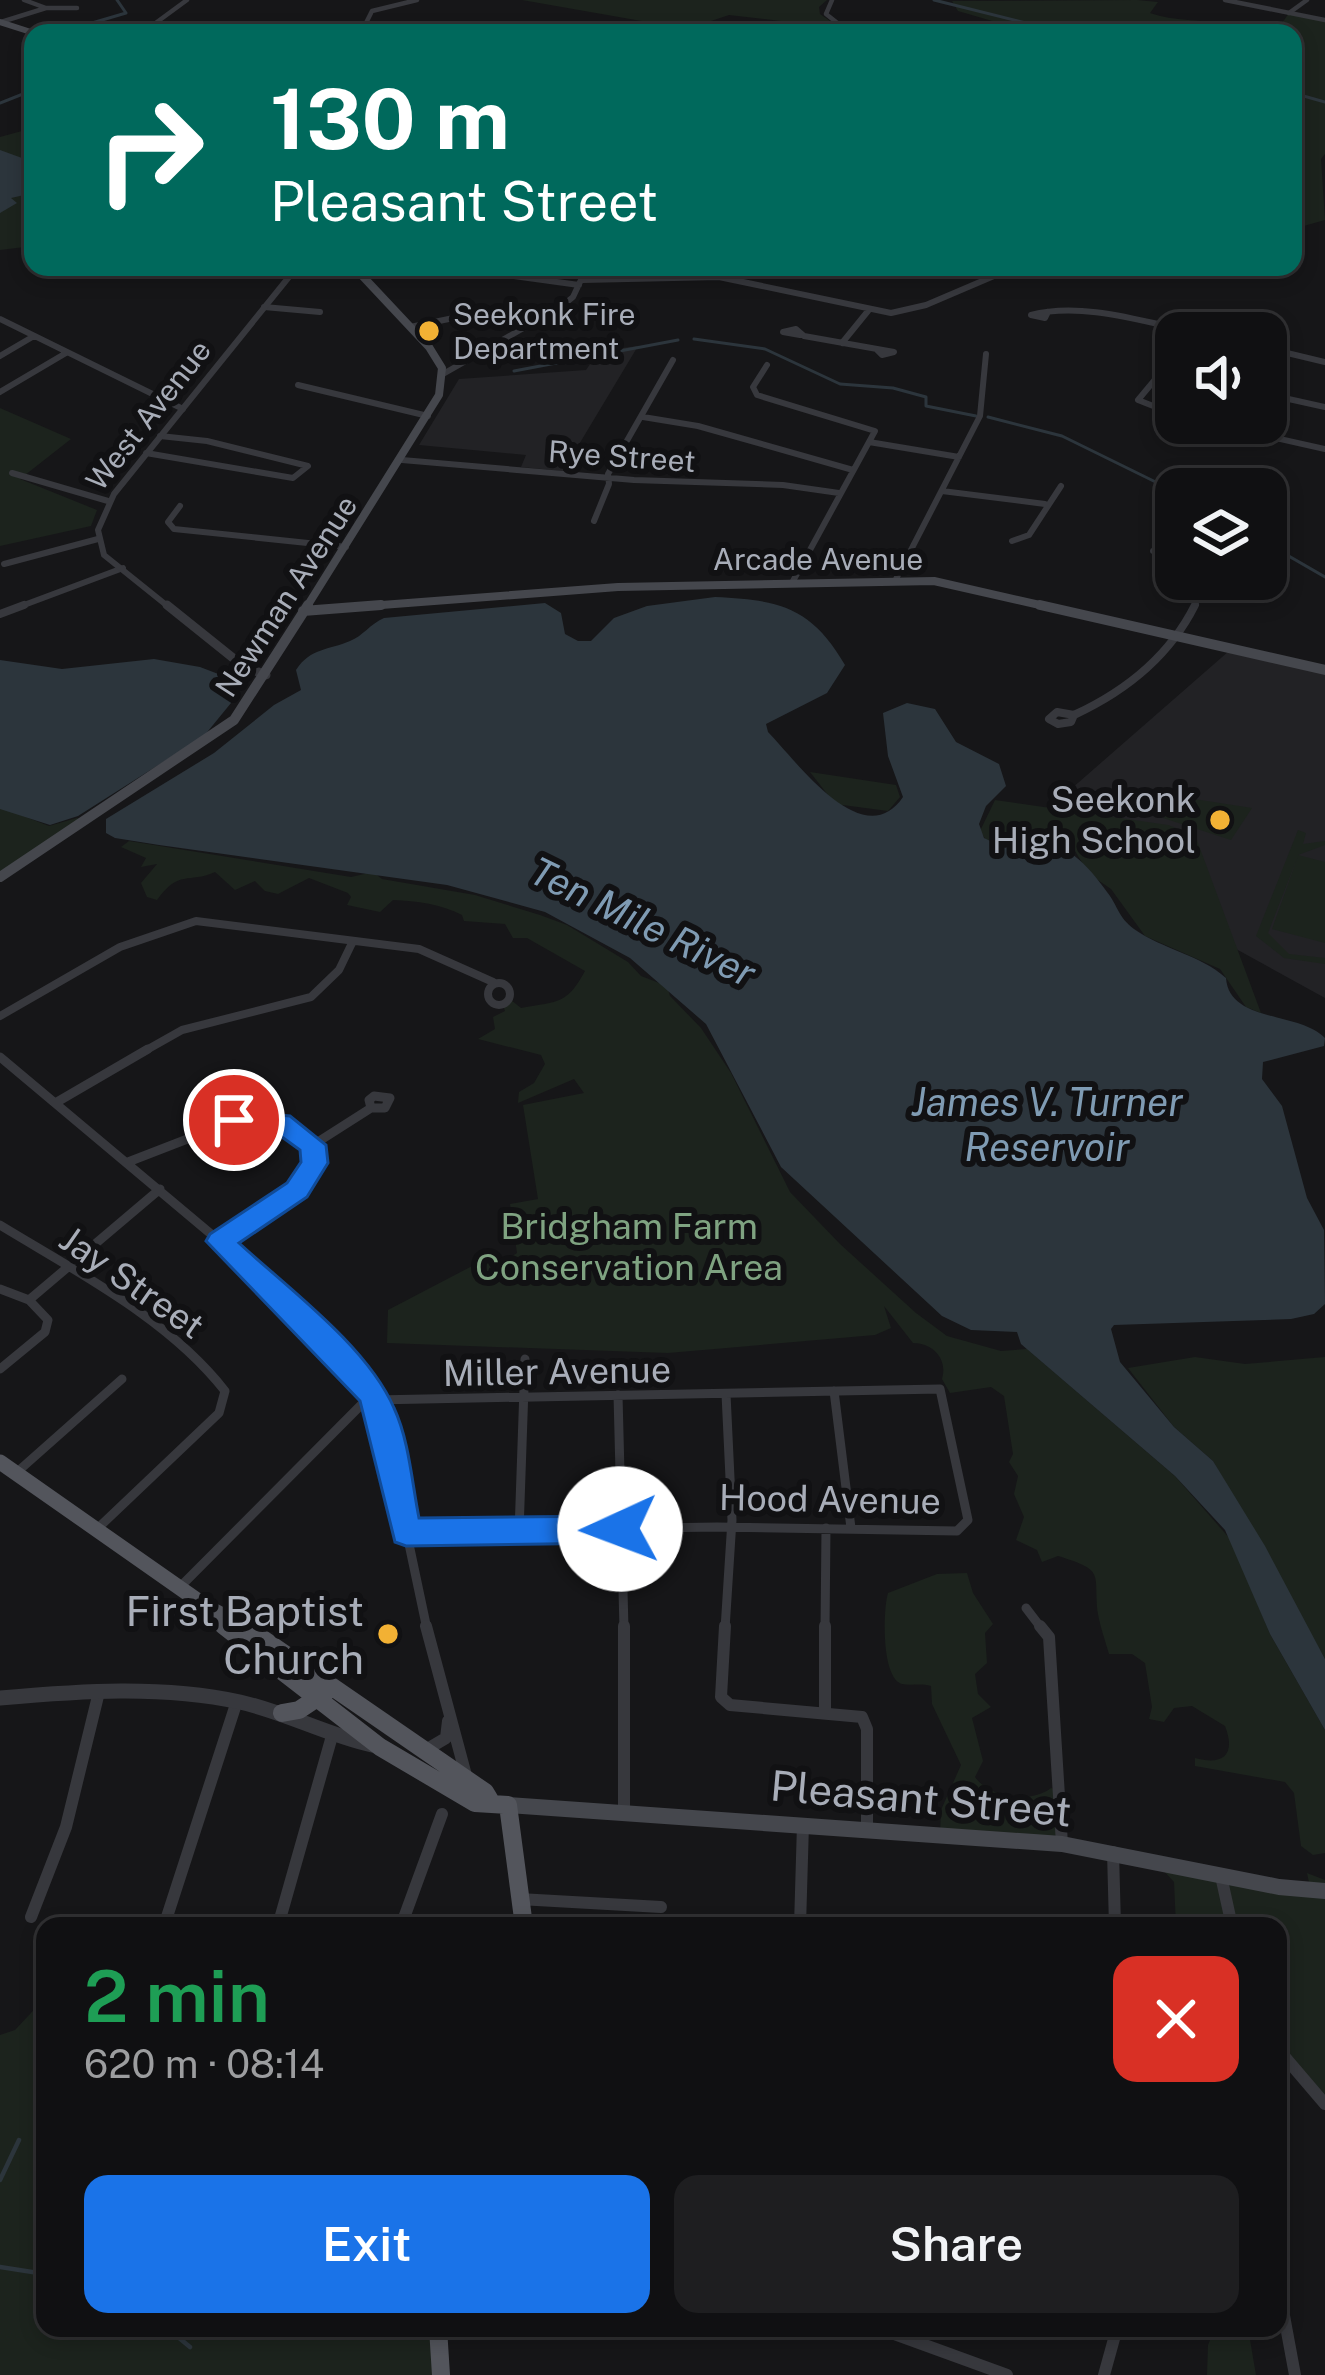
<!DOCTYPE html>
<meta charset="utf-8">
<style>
body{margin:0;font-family:"Public Sans",sans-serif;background:#1e1e20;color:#f1f3f6;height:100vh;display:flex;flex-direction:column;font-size:45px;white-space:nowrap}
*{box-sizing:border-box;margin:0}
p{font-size:39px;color:#9c9d9f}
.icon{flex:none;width:66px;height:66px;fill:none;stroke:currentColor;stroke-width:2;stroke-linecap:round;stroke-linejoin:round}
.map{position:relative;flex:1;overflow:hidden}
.drawer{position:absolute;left:36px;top:1917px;width:1251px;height:420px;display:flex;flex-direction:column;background:#101012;border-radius:24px;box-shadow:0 6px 18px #0003,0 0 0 3px #303032}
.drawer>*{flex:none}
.guide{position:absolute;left:24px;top:24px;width:1278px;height:252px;border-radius:24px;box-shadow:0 6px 18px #0003,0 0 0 3px #303032;background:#00695c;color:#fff;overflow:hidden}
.tools{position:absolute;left:1155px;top:312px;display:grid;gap:24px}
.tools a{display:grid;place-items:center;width:132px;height:132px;border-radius:24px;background:#101012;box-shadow:0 6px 18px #0003,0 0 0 3px #303032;font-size:60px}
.pin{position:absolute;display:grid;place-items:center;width:102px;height:102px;color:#fff;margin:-51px;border:6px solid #fff;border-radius:50%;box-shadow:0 3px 12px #0007}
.me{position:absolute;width:132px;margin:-66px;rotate:268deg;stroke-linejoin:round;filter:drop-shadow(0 0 9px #0008)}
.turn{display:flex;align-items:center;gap:42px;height:252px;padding:0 48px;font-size:54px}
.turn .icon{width:156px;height:156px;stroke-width:2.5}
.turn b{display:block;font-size:84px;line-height:102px}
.round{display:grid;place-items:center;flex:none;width:126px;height:126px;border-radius:24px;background:#1e1e20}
.head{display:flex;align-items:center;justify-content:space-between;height:204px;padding:0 48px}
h1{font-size:72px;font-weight:600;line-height:90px;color:#1e9e55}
.primary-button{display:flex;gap:24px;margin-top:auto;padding:24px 48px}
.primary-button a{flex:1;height:138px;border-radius:24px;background:#1a73e8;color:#fff;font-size:48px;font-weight:600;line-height:138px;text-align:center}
.primary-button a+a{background:#1e1e20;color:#f1f3f6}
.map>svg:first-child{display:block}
.built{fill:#222225}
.green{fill:#1c231d}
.water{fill:#2c353c}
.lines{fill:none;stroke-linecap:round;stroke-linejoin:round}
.stream-far1{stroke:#2c353c;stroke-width:3}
.stream{stroke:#2c353c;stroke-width:4.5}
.minor-far4{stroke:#37383d;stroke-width:4.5}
.minor-far3{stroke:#37383d;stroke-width:6}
.minor-far2{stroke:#37383d;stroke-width:8}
.minor-far1{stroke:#37383d;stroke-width:9}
.minor{stroke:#37383d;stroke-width:12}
.tertiary-far3{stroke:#37383d;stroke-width:4.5}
.tertiary-far2{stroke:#37383d;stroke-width:6}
.tertiary-far1{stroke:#37383d;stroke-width:9}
.tertiary{stroke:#37383d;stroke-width:15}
.secondary-far3{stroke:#45474d;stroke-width:6}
.secondary-far2{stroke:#45474d;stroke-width:8}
.secondary-far1{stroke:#45474d;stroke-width:10}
.secondary{stroke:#45474d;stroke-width:16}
.primary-far1{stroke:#53555c;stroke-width:15}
.primary{stroke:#53555c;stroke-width:18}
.route{fill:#1a73e8;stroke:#114b97;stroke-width:3}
.poi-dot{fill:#f2b134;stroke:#111113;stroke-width:4.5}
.labels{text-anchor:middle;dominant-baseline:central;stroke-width:12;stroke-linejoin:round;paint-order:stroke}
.far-poi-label{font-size:30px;fill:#a8adb8;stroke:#111113;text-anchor:start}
.far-street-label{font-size:30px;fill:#a8adb8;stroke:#111113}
.poi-label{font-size:36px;fill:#a8adb8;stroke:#111113;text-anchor:end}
.park-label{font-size:36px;fill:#7fa381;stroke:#111113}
.street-label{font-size:36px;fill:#a8adb8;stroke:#111113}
.water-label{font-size:39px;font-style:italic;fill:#7f9bb3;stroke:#111113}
.near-poi-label{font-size:42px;fill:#a8adb8;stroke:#111113;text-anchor:end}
.near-street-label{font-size:42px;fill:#a8adb8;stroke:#111113}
</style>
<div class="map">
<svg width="1325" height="2375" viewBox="0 0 1325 2375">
<rect width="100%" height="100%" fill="#161618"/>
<path class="built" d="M638 346 563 471 521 467 526 455 419 445 459 379 586 370 599 351Z
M1229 651 1325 672V998L1227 944 1183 830 1047 810Z"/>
<path class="green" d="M522 0H827L819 7 820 14 840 28 729 15 687 29Z
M1137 0 1158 2 1150 13C1174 22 1202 19 1227 24L1228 28 1224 33H1033L958 11 952 1Z
M1289 13 1325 18V154L1321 159 1325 220 1293 229V33H1275Z
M33 128V246L0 250V137Z
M0 408 71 439 20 479 97 510 91 526 0 546Z
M810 772 896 785 900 797 888 811 835 804Z
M1194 799 1252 808 1231 840 1163 818 1174 807Z
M995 800 1168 825 1195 835 1261 1013 1246 1007 1220 969 1145 936 1111 889 1089 874 1072 846 1056 837 1031 833 1010 845 988 843 980 831Z
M0 807 49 826 77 818 86 821 0 881Z
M1298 830 1306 833 1303 844 1325 841V845L1298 855 1325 862V943L1272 929 1298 856 1268 933 1289 954 1325 958V964L1284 958 1256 936Z
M129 841 351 877 373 872 382 879 475 895 540 915 567 925 628 962 641 976 667 986 670 996 701 1028 731 1073 790 1192 840 1244 916 1313 947 1336 1001 1351 1027 1349 1175 1476 1231 1540 1270 1634 1325 1730V1853L1313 1855 1301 1846 1294 1793 1285 1782 1195 1766V1758C1224 1766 1236 1754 1225 1726L1192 1706 1174 1708 1164 1722 1149 1719 1152 1707 1145 1663 1132 1654H1109C1105 1640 1100 1626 1098 1614 1093 1573 1107 1571 1058 1556L1042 1562 1037 1550 1016 1540 1024 1517 1014 1494 1018 1476 1009 1462 1013 1454 1004 1396 991 1387 950 1393 942 1379C948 1359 933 1343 913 1343L884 1306 891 1328 875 1335 668 1353 387 1343 388 1310 474 1265 503 1262 517 1253 510 1204 538 1199 523 1105 584 1093 574 1079 518 1103 519 1092 534 1083 545 1064 541 1055 478 1039 495 1029 493 1017 505 1011 502 1002 511 1000 521 1008C560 1001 567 1004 585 971L527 938H513L505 924 464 921 462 915C441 904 417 901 393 900L380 912 347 905 351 897 348 893 309 878 278 894 265 891 255 881 235 890 215 872C188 884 179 869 157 900L147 897 141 883 157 864 141 867 146 858 121 847Z
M1195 1357 1245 1364 1325 1357V1659L1213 1461 1174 1427 1128 1368Z
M967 1573 973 1593 993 1624 985 1633 987 1663 975 1674 978 1694 991 1707 972 1718 983 1761 975 1777C989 1798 1031 1804 1051 1788L1061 1792 1063 1836 940 1834 941 1810 961 1765 932 1704 931 1686C921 1683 911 1686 902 1684 881 1678 883 1610 888 1593L937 1574Z
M1163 1870 1311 1892 1307 1873 1325 1880V2106L1278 2051V1926H1176L1174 1882Z
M45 1998V2328H375L403 2332 443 2328 444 2375H0V2035L15 2030Z
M1215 2328H1248L1256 2375H1207L1208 2345Z"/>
<path class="water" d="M0 150 33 162V193L11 198 17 203 0 213Z
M715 597C778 600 811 606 845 665L827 693 766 724 768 732C795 759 863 856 903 797L888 756 883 713 907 703 935 709 956 742 999 764 1006 786 986 806 979 824 984 838 1005 848C1053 831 1080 854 1107 892 1118 906 1118 917 1134 929 1164 950 1199 954 1226 978 1229 1023 1299 1011 1325 1038L1324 1046 1263 1062 1262 1079 1282 1106 1307 1198 1324 1230 1325 1304 1314 1314 1291 1319 1114 1325 1111 1329 1120 1362 1174 1427 1213 1461 1265 1546 1325 1659V1730L1270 1634 1225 1530 1175 1476 1021 1344 1017 1332 971 1330 942 1316 781 1167 706 1024 630 958 545 912 447 885 159 845 115 838 106 833V819L214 753 274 705 301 690 296 670C310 648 329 650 350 641 363 636 370 624 384 618L545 603 561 613 565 634 578 641H591L614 618 647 606Z
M154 659 200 667 234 680 231 703 204 736 78 816 50 825 0 809V660L62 669Z"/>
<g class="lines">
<path class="stream-far1" d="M934 0 1066 33
M81 33 75 28 126 13 117 0
M1293 93 1325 102
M0 103 33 90
M694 339 765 349 840 384 893 388 926 397V406L976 416
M514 371 678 340
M988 417 1062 436 1176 492
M1266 543 1325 577"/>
<path class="stream" d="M0 2180 19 2140
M0 2267 45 2274
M167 2328 190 2347"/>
<path class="minor-far4" d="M832 0 826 14 850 33
M46 8H77
M1289 13 1307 0
M1 22 46 8 24 0
M148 28 180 33
M361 33 372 11 417 0"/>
<path class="minor-far3" d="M447 267 579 285
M582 280 719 277 891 313 926 305 1015 267
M264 307 320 312
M1048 312 1045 318 1031 315C1083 301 1147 323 1199 333
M0 319 183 409
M410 327 497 309
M800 335 783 332 796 329 804 336 894 352 882 355 876 349
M842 343 868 311
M1266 348 1325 362
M0 356 34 336
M767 365 753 387 757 395 875 431 793 581
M1176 373 1158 376 1138 400 1176 415
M443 374 562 306 573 297 587 267
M298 385 428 416
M0 392 66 353
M1266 394 1325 407
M643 417 698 426 853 470
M1208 423 1325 449
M869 442 959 457
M146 453 293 478 308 466 207 441 160 436
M402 460 634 480 783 485 839 493
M12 473 108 501
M942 491 1045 504
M180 506 168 522 174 529 346 547
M594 521 609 484 608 474 673 360
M1012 541 1029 535 1061 486
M1153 551 1176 556
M4 564 98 539
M896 579 980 416 986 354
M16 608 123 568
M1194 608 1204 579"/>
<path class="minor-far2" d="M0 614 24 605
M1057 712 1074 715 1071 722 1058 724 1049 719Z
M1074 715C1126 691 1169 657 1195 605
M488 994a11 11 0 1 1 22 0a11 11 0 1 1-22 0Z
M0 1016 120 947 196 921 419 949 493 982
M143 1052 182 1030 311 997 339 970 353 941"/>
<path class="minor-far1" d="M0 1057 211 1234 360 1379 381 1412 427 1629
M374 1096 390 1098 385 1108H371L369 1100Z
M57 1102 148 1049
M313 1145 371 1108
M128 1162 234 1121 281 1123 313 1145 315 1163 297 1190 220 1241
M0 1225C77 1272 169 1319 225 1391L219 1413 97 1529
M0 1289 29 1300 48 1320 45 1332 0 1369
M29 1300 160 1189
M834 1391 851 1528
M618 1395 624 1629
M16 1473 122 1379
M519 1532 525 1359
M180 1587 364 1402 375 1400 940 1389 968 1520 957 1531 717 1527 406 1532
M1026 1608 1042 1629
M725 1629 732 1520 726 1394
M825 1629 826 1528"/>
<path class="minor" d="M426 1626 467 1779
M624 1626V1813
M725 1626 721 1697 730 1705 862 1717 867 1729V1827
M1040 1626 1049 1637 1062 1844
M825 1710V1626
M424 1751 446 1738 448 1721
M1113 1852 1115 1926
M1221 1876 1232 1926
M519 1899 661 1907
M31 1917 66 1827 99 1692
M164 1926 237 1701
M278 1926 332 1736
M401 1926 442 1814
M800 1926 803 1824
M1278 2049 1325 2104
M1278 2238 1280 2294 1295 2375
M878 2328 1007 2375
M1104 2375 1117 2328"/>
<path class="tertiary-far3" d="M1225 0 1325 20
M142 33 187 0"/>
<path class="tertiary-far2" d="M170 608 104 555 98 530 114 494 297 267"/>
<path class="tertiary-far1" d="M167 605 243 666 266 675"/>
<path class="tertiary" d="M0 1698C80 1691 161 1685 240 1702 285 1712 327 1735 372 1745"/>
<path class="secondary-far3" d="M0 22 34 33"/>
<path class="secondary-far2" d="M306 608 439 395 442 368 429 347 354 267
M342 608 618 587 934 581 1053 608"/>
<path class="secondary-far1" d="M1040 605 1325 670
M303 611 381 605
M0 877 234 720 308 605"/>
<path class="secondary" d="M508 1805 1062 1844 1279 1887 1325 1891"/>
<path class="primary-far1" d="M0 1462 207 1607 249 1629
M207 1607 228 1629"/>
<path class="primary" d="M224 1626 380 1747 475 1803 508 1805 524 1926
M244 1626 485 1792 491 1802
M282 1713 299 1710 326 1692
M438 2328 441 2375"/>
</g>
<path class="route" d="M234 1111 290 1116 326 1145 328 1163 307 1197 239 1243C288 1288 368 1347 394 1408 409 1440 412 1483 419 1518L620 1516 631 1520 635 1529 631 1539 620 1543 406 1546 395 1542 360 1401 206 1241 210 1234 287 1183 301 1162 300 1150 275 1132 225 1127 221 1120 225 1114Z"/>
<g class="poi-dot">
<circle cx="429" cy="331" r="12"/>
<circle cx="1220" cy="820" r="12"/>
<circle cx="388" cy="1634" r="12"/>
</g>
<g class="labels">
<g class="far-poi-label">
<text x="453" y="314">Seekonk Fire<tspan x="453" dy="34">Department</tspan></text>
</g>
<g class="far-street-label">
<text transform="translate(148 415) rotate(-52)">West Avenue</text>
<text transform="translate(622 456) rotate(4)">Rye Street</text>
<text x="818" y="559">Arcade Avenue</text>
<text transform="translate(286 596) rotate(-57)">Newman Avenue</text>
</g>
<g class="poi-label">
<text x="1196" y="799">Seekonk<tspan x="1196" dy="41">High School</tspan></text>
</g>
<g class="park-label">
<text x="629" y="1226">Bridgham Farm<tspan x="629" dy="41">Conservation Area</tspan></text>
</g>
<g class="street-label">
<text transform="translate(132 1282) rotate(35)">Jay Street</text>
<text transform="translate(557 1371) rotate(-1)">Miller Avenue</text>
<text transform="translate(830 1499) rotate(1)">Hood Avenue</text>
</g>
<g class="water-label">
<text transform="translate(643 922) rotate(26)">Ten Mile River</text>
<text x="1047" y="1102">James V. Turner<tspan x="1047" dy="45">Reservoir</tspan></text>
</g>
<g class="near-poi-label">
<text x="364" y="1610">First Baptist<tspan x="364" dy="48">Church</tspan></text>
</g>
<g class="near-street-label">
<text transform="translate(921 1798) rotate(5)">Pleasant Street</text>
</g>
</g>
</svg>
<div class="tools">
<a><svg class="icon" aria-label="sound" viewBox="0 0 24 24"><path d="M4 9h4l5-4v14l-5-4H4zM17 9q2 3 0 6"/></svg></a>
<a><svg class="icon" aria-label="layers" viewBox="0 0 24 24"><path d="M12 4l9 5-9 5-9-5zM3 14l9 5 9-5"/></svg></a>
</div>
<div class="pin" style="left:234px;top:1120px;background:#d93025"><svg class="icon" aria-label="arrive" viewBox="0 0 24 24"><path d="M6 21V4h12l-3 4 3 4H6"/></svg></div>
<svg class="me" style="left:620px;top:1529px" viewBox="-20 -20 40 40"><circle r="19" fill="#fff"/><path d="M0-13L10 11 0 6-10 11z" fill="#1a73e8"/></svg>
<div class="guide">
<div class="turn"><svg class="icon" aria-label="right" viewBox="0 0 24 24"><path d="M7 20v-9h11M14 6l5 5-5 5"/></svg><div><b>130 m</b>Pleasant Street</div></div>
</div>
<section class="drawer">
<div class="head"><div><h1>2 min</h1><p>620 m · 08:14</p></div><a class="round" style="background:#d93025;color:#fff"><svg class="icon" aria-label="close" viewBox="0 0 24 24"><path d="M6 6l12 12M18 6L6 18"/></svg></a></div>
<div class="primary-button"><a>Exit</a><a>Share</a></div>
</section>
</div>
